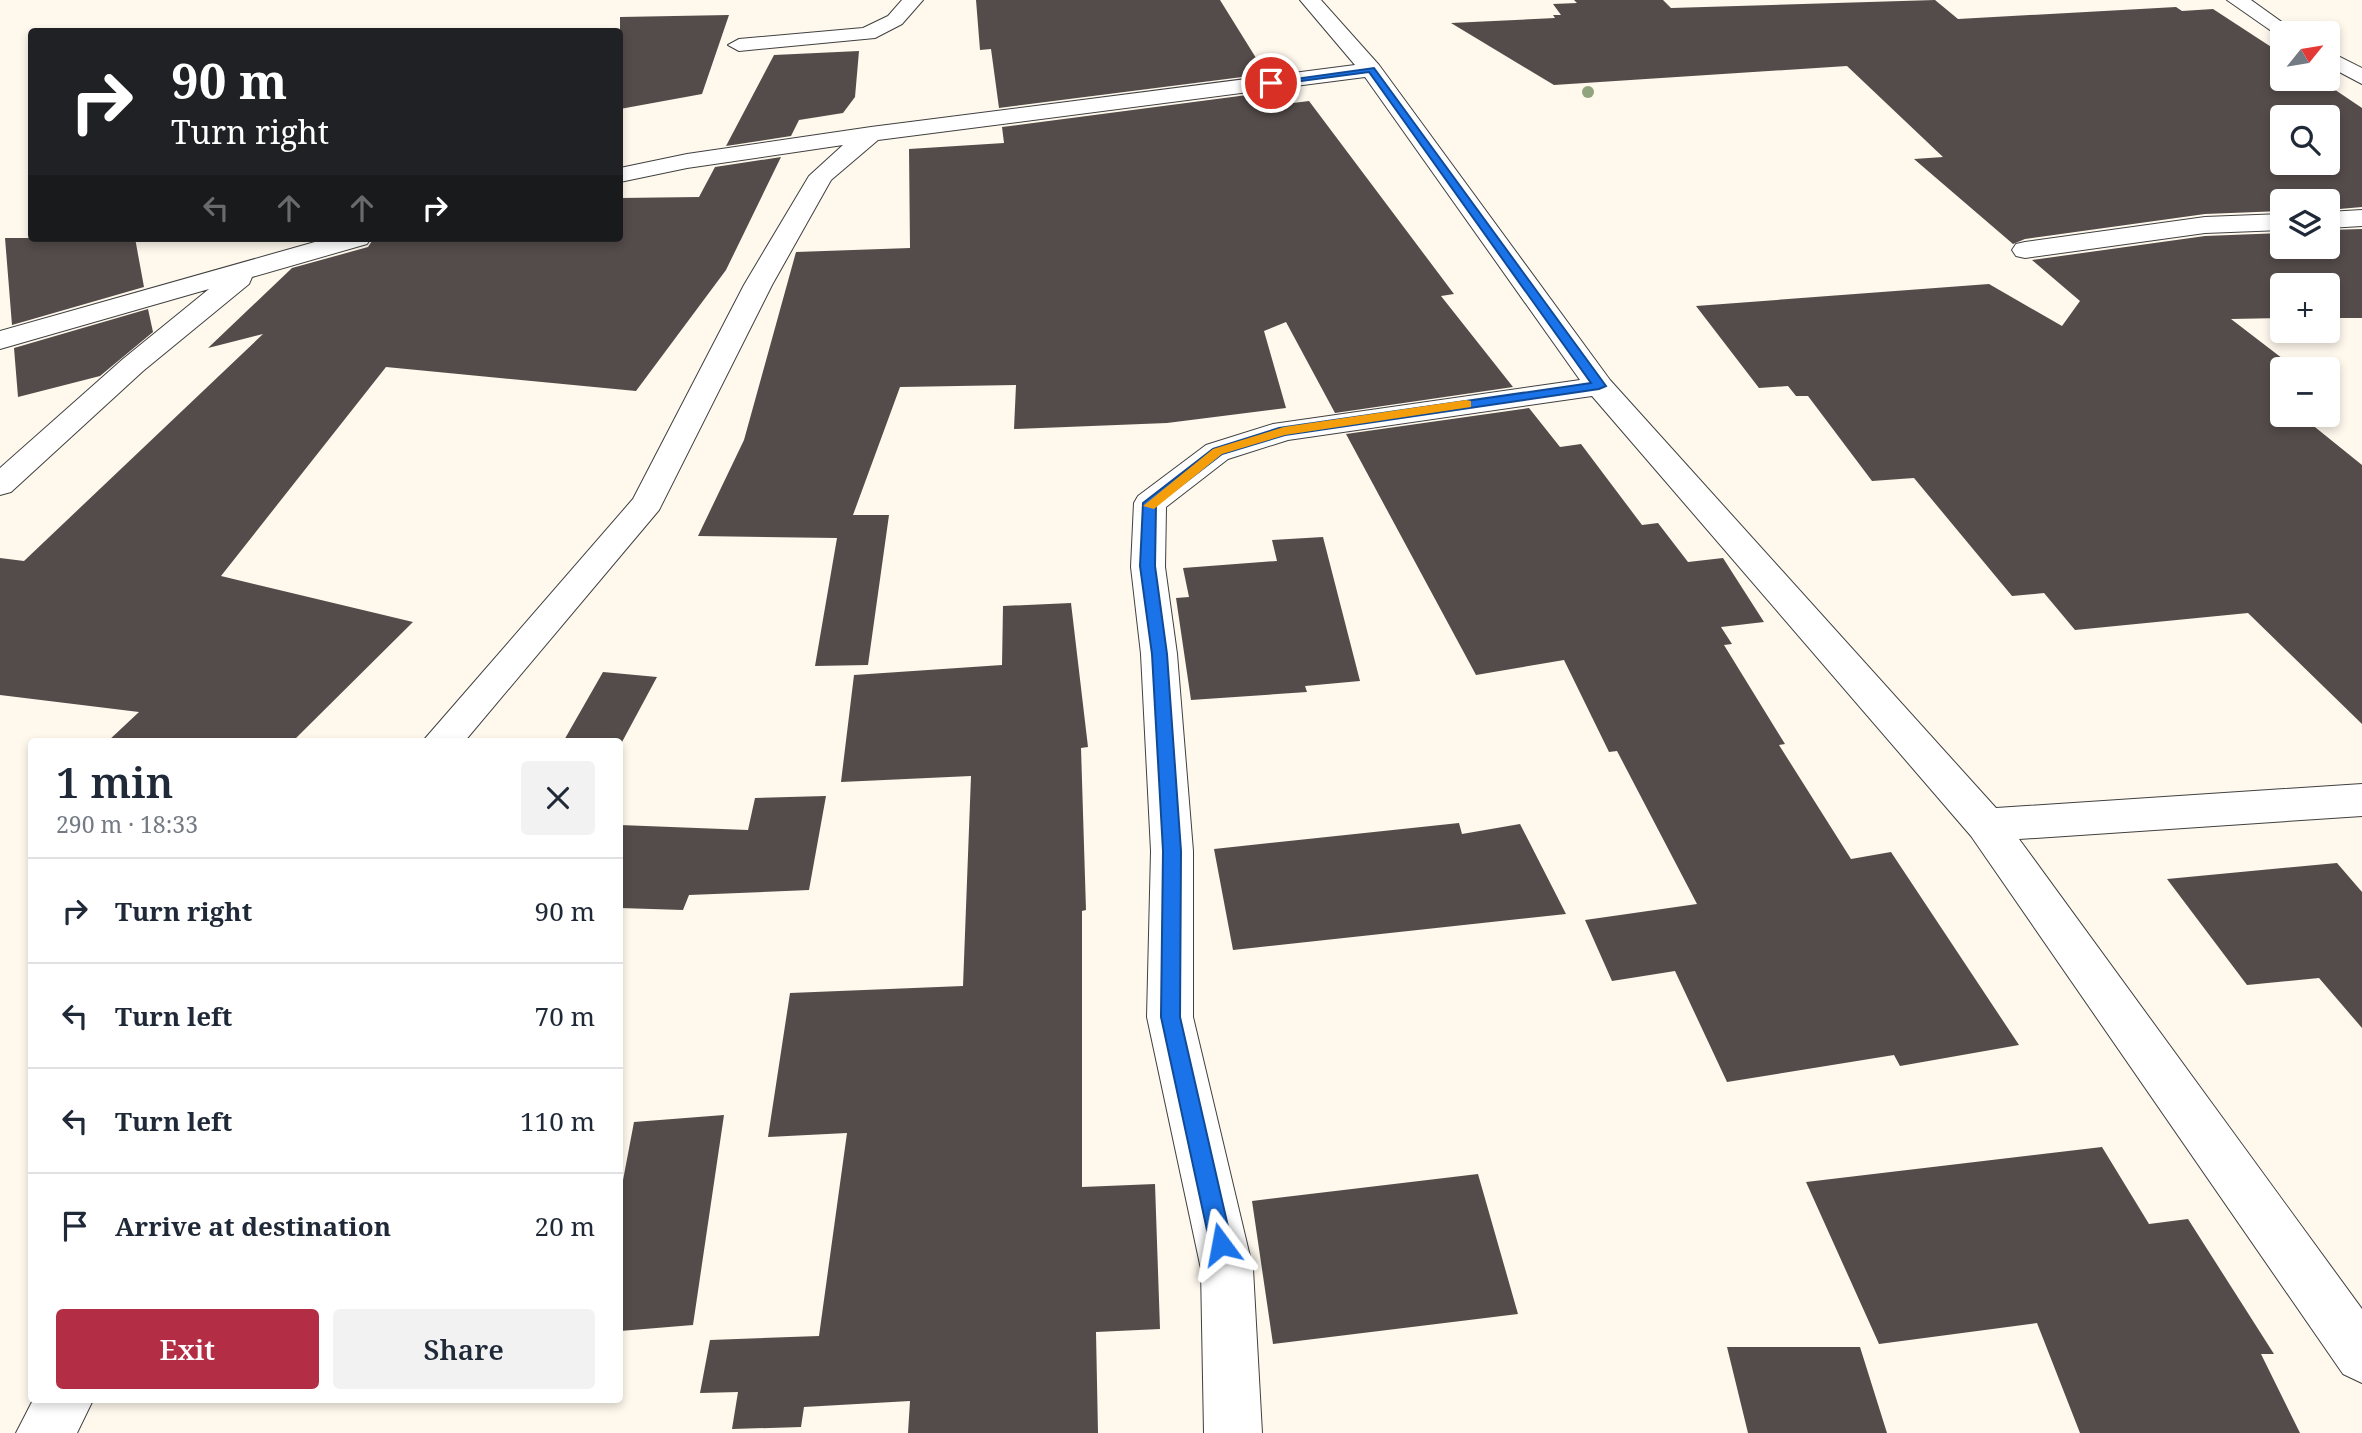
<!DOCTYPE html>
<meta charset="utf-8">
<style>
body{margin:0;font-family:"Noto Serif",serif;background:#f2f2f3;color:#1f2937;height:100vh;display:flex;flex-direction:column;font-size:26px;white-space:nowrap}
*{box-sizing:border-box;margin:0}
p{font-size:23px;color:#747a83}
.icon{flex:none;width:38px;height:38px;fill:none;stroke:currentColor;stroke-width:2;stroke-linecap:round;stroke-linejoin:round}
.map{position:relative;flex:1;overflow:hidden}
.side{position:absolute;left:28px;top:738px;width:595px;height:665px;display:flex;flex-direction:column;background:#fff;border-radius:7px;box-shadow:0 4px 10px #0003}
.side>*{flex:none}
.guide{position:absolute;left:28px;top:28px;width:595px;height:214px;border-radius:7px;box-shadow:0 4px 10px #0003;background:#202124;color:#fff;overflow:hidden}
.needle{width:46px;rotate:60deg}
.tools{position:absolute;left:2270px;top:21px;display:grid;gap:14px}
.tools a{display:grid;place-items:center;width:70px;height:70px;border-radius:7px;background:#fff;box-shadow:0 4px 10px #0003;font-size:35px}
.pin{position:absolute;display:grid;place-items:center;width:60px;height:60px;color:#fff;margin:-30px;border:4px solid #fff;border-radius:50%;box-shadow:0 2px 7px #0007}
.me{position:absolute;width:77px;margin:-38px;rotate:347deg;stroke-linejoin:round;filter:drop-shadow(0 0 5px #0008)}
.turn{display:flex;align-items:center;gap:24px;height:147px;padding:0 28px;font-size:32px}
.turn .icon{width:91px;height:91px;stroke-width:2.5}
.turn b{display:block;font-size:49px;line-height:60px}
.lanes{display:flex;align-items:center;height:66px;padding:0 28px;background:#0003;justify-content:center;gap:35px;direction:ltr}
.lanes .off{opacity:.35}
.round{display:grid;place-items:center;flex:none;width:74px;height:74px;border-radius:7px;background:#f2f2f3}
.headline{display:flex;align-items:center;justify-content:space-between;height:119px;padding:0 28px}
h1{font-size:42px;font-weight:600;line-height:52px}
.cta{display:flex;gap:14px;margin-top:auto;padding:14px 28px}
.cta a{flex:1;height:80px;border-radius:7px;background:#b32e45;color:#fff;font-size:28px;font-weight:600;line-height:80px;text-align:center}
.cta a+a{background:#f2f2f3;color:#1f2937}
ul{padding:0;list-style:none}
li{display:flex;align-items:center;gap:21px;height:105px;padding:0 28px;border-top:2px solid #e0e1e3}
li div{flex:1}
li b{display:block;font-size:26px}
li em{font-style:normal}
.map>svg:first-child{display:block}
.building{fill:#544c4a;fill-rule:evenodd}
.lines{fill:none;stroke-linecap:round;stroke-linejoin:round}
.street-casing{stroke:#404040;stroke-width:2}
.street{fill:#fff;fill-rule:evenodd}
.tree{fill:#90a47d}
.route{fill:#1a73e8;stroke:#114b97;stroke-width:2}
.slow{fill:#f59e0b}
</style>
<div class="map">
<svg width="2362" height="1433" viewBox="0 0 2362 1433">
<rect width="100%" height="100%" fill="#fef8ed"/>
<path class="building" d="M976 0H1220L1266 74 999 108 991 49 980 50Z
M1574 0H1663L1671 8 1935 0 1958 19 2176 7 2182 11 2213 9 2282 54V79H2319L2362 108V207L2328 210V201H2282V211L2205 214 2025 239 2013 244 1914 159 1943 157 1847 66 1554 85 1451 23 1555 18 1553 15H1561L1553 4 1577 3ZM2282 117H2328V163H2282Z
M729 15 702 94 620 109V17Z
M859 51 855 97 843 113 799 120 791 136 726 146 774 55Z
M1277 91 1285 104 1309 101 1454 294 1441 296 1513 387 1335 413 1286 322 1264 331 1286 408 1167 423 1014 429 1016 385 900 387 853 515H889L868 665 815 666 837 538 698 536 744 440 796 252 910 248 909 149 1004 143 1002 127Z
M781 157 726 270 636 391 386 367 221 576 413 622 292 742H107L139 712 0 695V558L24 561 263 334 208 348 292 268 368 247 374 238H620V198L699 197 715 167Z
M2362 229V318H2328V285H2282V318L2231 319 2296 369H2282V415H2300L2362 465V724L2248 613 2075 630 2044 593 2012 596 1914 478 1872 481 1808 396H1796L1788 386 1759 388 1696 306 1989 284 2062 326 2080 301 2032 260 2205 236 2282 233V247H2328V230Z
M5 238H135L144 287 12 325Z
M148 309 153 332 100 376 18 397 14 348Z
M1529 408 1560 447 1581 444 1642 525 1658 523 1688 562 1723 558 1764 622 1721 627 1732 644 1724 645 1785 744 1779 745 1851 859 1891 852 2019 1045 1900 1066 1894 1055 1727 1082 1675 971 1612 981 1585 920 1697 904 1617 751 1609 752 1564 660 1476 675 1346 434Z
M1323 537 1360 681 1305 686 1307 692 1191 700 1176 598 1189 597 1183 568 1277 561 1272 540Z
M1071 603 1088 747 1081 748 1086 910 1082 911V1187L1155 1184 1160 1329 1096 1332 1098 1433H908L910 1401 804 1407 801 1427 732 1429 738 1392 700 1393 710 1340 819 1336 847 1133 768 1137 790 993 963 986 971 776 841 782 854 675 1002 665 1003 606Z
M603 672 657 677 622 742H563Z
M826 796 809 890 689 895 683 910 620 908V825L748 830 755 798Z
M1459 823 1462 834 1520 824 1566 914 1233 950 1214 849Z
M2337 863 2362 892V1028L2319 978 2247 985 2167 879Z
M724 1115 693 1325 620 1331V1196L634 1122Z
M2102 1147 2149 1224 2188 1219 2274 1354H2261L2300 1433H2080L2037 1323 1879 1344 1806 1182Z
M1478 1174 1518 1314 1273 1344 1252 1201Z
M1727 1347H1860L1887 1433H1748Z"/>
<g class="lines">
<g class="street-casing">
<path id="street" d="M902 0H923L902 24 875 38 739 51 728 45 739 39 863 28 888 16Z
M1300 0H1321L1379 65 1610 380 1996 808 2362 784V816L2019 839 2362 1309V1383L2343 1374 1971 836 1592 396 1288 440 1228 459 1166 507 1165 567 1177 654 1193 851V1017L1253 1269 1262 1433H1204L1201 1269 1147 1017 1151 851 1141 654 1131 567 1134 503 1138 496 1206 445 1273 424 1580 380 1365 77 878 140 831 180 772 285 659 510 464 742H422L633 499 744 285 809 176 843 145 687 168 620 182V168L687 154 871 127 1355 65Z
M2227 0H2251L2297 33H2282L2280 37Z
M2328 51 2362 68V84L2328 66Z
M2362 210V226L2328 228V212Z
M2282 214V230L2205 233 2025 258 2016 256 2012 250 2016 244 2025 242 2205 217Z
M329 238H371L367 244 252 277 249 284 143 371 11 492 0 495V468L123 359 209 289 0 349V331Z
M33 1400H93L77 1433H16Z"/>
</g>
<use href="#street" class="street"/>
</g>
<circle class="tree" cx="1588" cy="92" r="6"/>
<path class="route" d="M1374 68 1606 386 1599 389 1285 435 1222 454 1156 505 1155 566 1167 654 1181 851 1180 1017 1232 1244 1229 1251 1221 1255 1213 1251 1210 1244 1161 1017 1163 851 1152 654 1140 566 1143 503 1213 449 1279 428 1591 383 1369 72 1271 85 1267 83Z"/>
<path class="slow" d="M1466 400 1471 401V407L1285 435 1222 454 1154 509 1143 506 1213 449 1284 427Z"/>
</svg>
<div class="tools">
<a><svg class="needle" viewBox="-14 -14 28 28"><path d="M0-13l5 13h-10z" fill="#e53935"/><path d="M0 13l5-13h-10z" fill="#747a83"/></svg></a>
<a><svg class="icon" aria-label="search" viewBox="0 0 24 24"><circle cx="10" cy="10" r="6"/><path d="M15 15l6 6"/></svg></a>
<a><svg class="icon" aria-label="layers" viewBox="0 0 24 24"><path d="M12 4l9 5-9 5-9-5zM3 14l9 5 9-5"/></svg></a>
<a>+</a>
<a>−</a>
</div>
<div class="pin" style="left:1271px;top:83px;background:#d93025"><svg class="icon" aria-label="arrive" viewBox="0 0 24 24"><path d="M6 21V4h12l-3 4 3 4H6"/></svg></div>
<svg class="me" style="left:1221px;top:1244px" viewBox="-20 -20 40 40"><path d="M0-17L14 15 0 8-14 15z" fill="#1a73e8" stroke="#fff" stroke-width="4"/></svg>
<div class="guide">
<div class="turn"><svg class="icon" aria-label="right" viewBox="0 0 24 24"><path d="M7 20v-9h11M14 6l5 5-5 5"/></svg><div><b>90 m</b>Turn right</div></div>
<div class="lanes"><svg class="icon off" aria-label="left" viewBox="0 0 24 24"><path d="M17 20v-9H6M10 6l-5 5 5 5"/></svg><svg class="icon off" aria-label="ahead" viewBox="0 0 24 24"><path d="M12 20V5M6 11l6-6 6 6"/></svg><svg class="icon off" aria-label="ahead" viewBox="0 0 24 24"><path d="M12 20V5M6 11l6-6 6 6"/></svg><svg class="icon" aria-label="right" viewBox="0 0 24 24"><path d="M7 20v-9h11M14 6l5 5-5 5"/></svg></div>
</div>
<section class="side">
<div class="headline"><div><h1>1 min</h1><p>290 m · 18:33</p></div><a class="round"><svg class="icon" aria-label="close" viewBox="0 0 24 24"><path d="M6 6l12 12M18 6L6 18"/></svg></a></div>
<ul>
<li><svg class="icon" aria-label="right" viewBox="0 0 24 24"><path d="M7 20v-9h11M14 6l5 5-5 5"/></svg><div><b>Turn right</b></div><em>90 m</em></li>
<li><svg class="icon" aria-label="left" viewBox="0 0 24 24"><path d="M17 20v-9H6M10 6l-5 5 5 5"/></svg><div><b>Turn left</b></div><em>70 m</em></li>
<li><svg class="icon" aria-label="left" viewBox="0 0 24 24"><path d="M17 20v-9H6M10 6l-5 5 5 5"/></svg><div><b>Turn left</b></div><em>110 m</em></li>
<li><svg class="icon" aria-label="arrive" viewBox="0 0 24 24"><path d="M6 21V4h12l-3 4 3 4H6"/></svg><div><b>Arrive at destination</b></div><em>20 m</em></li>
</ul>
<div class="cta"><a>Exit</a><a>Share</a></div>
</section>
</div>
